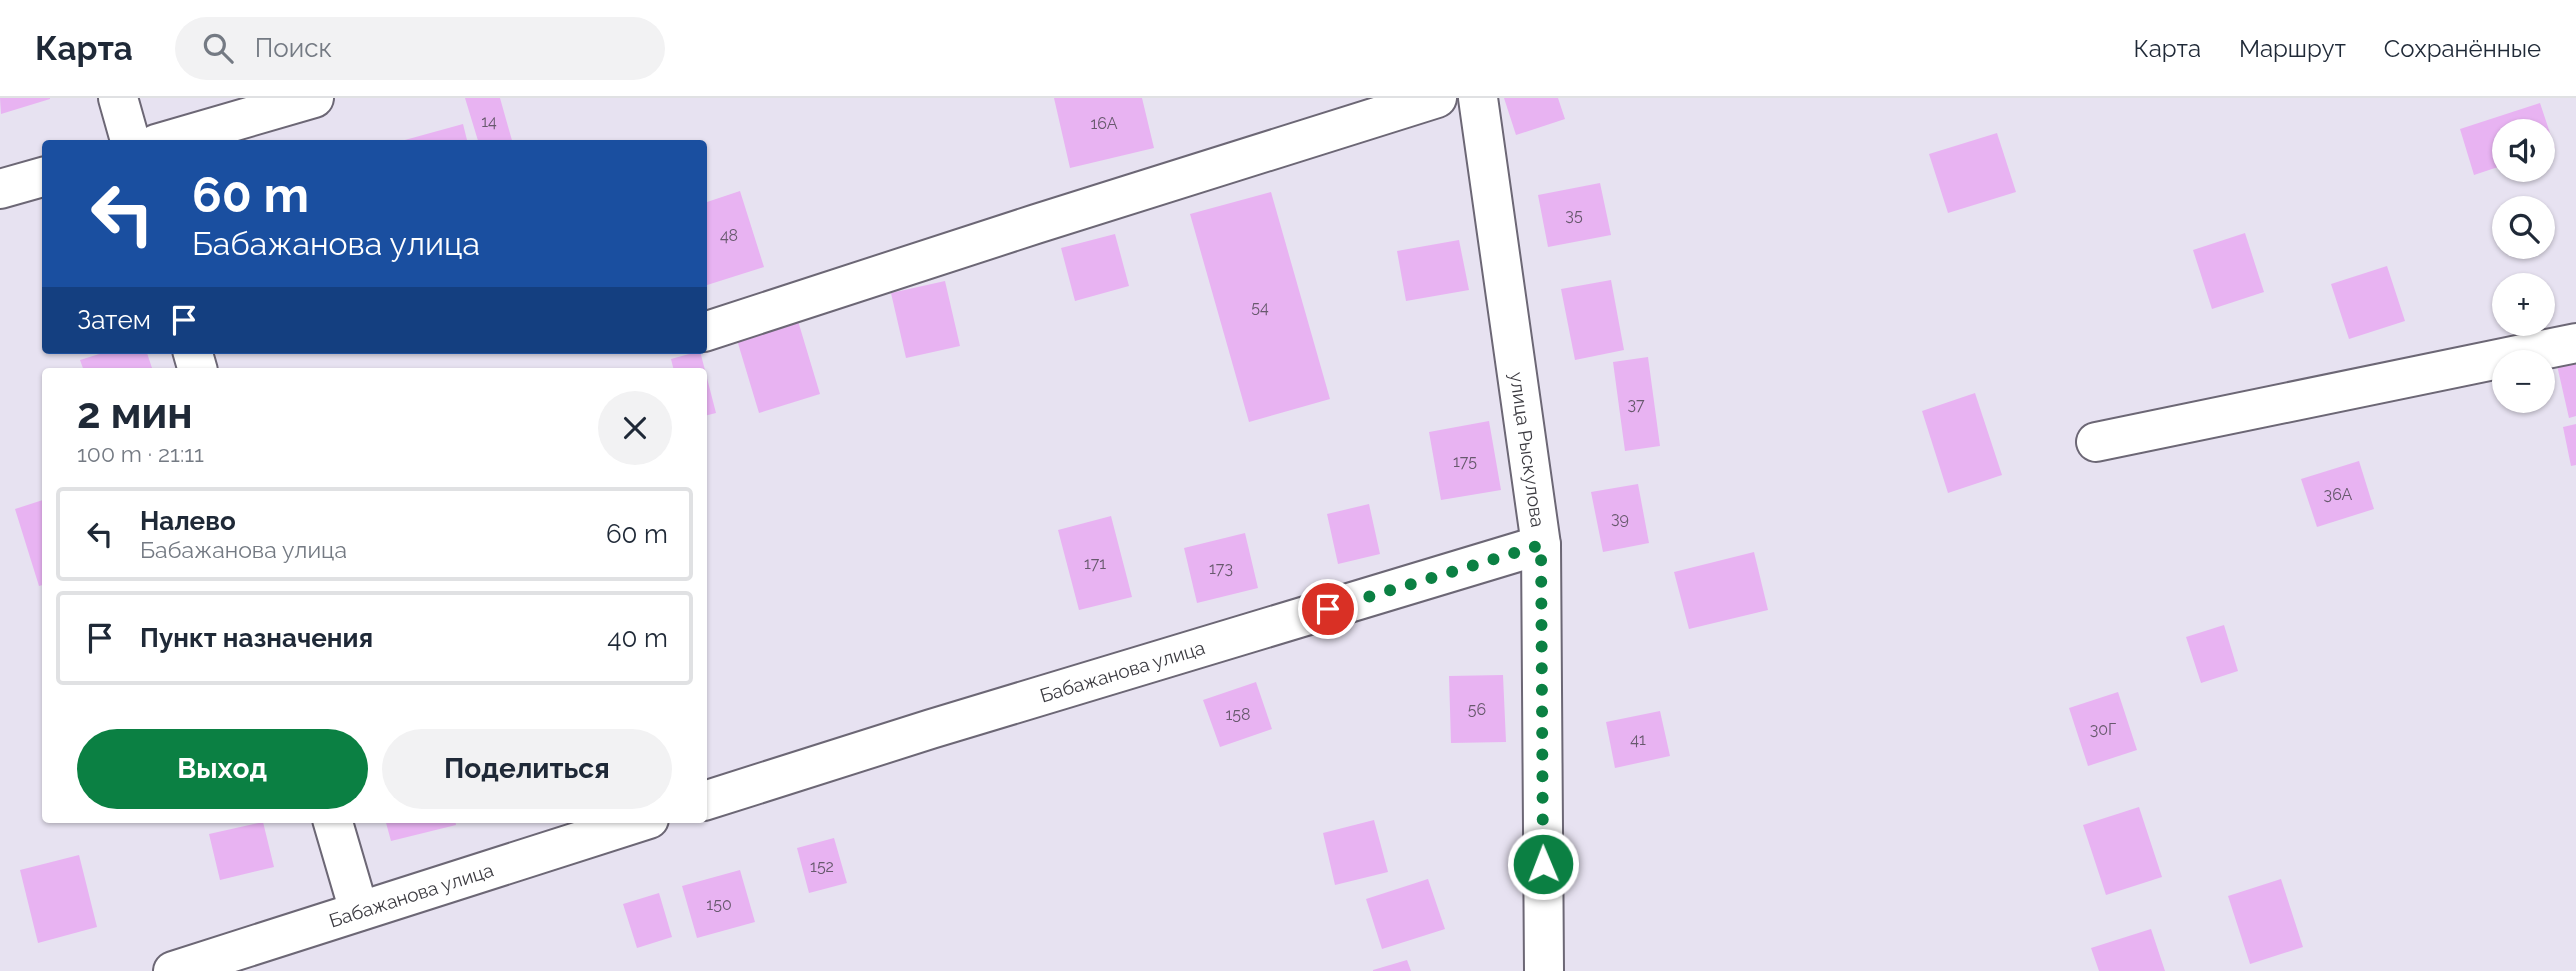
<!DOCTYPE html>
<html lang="ru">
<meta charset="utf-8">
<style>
body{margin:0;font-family:Raleway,sans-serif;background:#f2f2f3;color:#1f2937;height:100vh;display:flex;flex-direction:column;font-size:26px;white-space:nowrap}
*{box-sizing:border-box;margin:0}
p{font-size:23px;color:#747a83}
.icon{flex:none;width:38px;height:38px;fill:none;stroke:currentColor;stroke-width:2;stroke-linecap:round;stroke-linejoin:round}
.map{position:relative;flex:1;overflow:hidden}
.panel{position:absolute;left:42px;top:270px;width:665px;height:455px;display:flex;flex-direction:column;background:#fff;border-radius:7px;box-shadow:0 2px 5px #0004}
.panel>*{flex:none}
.top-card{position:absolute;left:42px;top:42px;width:665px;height:214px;border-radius:7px;box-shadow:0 2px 5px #0004;background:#1a4fa0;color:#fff;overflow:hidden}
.fabs{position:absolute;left:2492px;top:21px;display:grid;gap:14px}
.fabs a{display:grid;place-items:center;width:63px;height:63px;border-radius:50%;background:#fff;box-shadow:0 2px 5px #0004;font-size:35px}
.pin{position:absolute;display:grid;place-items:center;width:60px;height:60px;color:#fff;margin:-30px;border:4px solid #fff;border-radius:50%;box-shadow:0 2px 7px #0007}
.me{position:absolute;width:77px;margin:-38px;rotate:359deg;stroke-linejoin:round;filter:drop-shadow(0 0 5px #0008)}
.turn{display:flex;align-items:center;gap:24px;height:147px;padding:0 35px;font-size:32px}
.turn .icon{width:91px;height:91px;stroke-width:2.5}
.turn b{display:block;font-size:49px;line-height:60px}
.then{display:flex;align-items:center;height:66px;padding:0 35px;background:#0003;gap:14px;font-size:26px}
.round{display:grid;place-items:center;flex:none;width:74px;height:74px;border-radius:37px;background:#f2f2f3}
.overview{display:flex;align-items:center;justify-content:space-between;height:119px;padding:0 35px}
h1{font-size:42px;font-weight:700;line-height:52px}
.action{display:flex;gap:14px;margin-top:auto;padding:14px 35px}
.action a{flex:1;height:80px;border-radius:42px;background:#0b8043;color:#fff;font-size:28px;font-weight:700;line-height:80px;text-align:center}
.action a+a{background:#f2f2f3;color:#1f2937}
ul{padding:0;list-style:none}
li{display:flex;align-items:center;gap:21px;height:94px;margin:0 14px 10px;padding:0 21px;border:4px solid #e0e1e3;border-radius:7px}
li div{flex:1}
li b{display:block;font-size:26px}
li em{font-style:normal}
header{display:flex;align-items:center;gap:42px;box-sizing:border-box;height:98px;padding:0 35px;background:#fff;border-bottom:2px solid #e0e1e3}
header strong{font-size:33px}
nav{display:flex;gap:38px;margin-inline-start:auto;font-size:24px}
.search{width:490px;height:63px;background:#f2f2f3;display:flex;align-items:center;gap:18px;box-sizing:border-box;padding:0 24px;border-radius:38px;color:#747a83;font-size:26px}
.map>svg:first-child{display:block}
.building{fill:#e8b3f2}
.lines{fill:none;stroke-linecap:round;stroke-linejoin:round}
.minor-casing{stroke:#6c6775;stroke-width:42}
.minor{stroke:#fff;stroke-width:38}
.route{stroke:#0b8043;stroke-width:12;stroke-dasharray:0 21.6}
.labels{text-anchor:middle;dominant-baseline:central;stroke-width:5;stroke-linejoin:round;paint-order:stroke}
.number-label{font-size:16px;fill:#67596d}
.street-label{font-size:19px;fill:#3c3b41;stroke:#e7e2f1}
</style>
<header>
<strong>Карта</strong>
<div class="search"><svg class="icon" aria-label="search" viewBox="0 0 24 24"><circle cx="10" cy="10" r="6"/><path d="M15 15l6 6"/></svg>Поиск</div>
<nav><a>Карта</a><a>Маршрут</a><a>Сохранённые</a></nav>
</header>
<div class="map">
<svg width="2576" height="873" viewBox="0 0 2576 873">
<rect width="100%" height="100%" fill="#e7e2f1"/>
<path class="building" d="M0 0H50V1L1 16Z
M465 0H500L513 46H479Z
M1054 0H1142L1154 50 1070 70Z
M1504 0H1558L1565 21 1516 37Z
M2540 5 2555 50 2543 54V33H2504V67L2474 77 2460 31Z
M463 26 468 46H394V45Z
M1997 35 2016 94 1948 115 1929 56Z
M1600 85 1611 137 1548 149 1538 97Z
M740 93 764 169 704 188V105Z
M1271 94 1330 301 1249 324 1190 116Z
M2245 135 2264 194 2212 211 2193 152Z
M1115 136 1129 188 1075 203 1061 150Z
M1459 142 1469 192 1406 203 1397 153Z
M2387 168 2405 223 2349 241 2331 186Z
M1611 182 1624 252 1575 262 1561 191Z
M945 183 960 248 906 260 891 195Z
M798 223 820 296 759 315 737 242Z
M112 252H146L153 273H84L80 262Z
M700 253 716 315 704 318V273H674L671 261Z
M1648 259 1660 348 1625 353 1613 264Z
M2576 259V318L2569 320 2556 263Z
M1975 295 2002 377 1948 395 1922 313Z
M1489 323 1501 392 1441 402 1429 334Z
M2576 326V367L2571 368 2563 329Z
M2359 363 2374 411 2317 429 2301 381Z
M1638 386 1649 445 1603 454 1591 394Z
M46 401V486L39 488 15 411Z
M1369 406 1380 456 1338 466 1327 416Z
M1111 418 1132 499 1079 512 1058 432Z
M1245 435 1258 490 1197 505 1184 450Z
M1754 454 1768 512 1689 531 1674 474Z
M2224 527 2238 573 2201 585 2186 539Z
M1503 577 1506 644 1451 645 1449 578Z
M1256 584 1272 631 1220 649 1203 602Z
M2118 594 2137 652 2088 668 2069 610Z
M1660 613 1670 658 1615 670 1606 624Z
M2139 709 2162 779 2106 797 2083 727Z
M385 721H455L456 727 391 743Z
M1374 722 1388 774 1335 787 1323 735Z
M263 724 274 769 220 782 209 736Z
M834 740 847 785 809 795 797 750Z
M79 757 97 829 38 845 20 772Z
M740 772 755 824 697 840 682 788Z
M1428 781 1445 831 1382 851 1366 801Z
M2281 781 2303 849 2250 866 2228 798Z
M659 795 672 839 637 850 623 806Z
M2151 831 2165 873H2099L2091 850Z
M1407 862 1411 873H1373V872Z"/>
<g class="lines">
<g class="minor-casing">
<g id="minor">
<path d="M118 0 131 46"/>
<path id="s1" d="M1478 0 1541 447 1544 873"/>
<path d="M156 46 314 0"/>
<path d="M0 91 46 78"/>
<path d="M704 234 1036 126 1437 0"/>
<path d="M192 252 198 273"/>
<path d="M2096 344 2576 245"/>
<path id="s2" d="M704 703 931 631 1541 447"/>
<path d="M332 721 359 813"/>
<path id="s3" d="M173 873 649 721"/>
</g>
</g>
<use href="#minor" class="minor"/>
</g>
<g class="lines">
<path class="route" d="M1328 511 1541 447 1543 766"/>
</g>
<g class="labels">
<g class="number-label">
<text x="489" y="23">14</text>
<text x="1104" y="25">16А</text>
<text x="1574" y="117">35</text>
<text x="729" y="137">48</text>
<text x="1260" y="209">54</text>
<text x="1636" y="306">37</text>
<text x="1465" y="363">175</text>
<text x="2338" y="396">36А</text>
<text x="1620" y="420">39</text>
<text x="1095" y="465">171</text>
<text x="1221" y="470">173</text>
<text x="1477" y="611">56</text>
<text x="1238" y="616">158</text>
<text x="2103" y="631">30Г</text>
<text x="1638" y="641">41</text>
<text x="822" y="768">152</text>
<text x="719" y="806">150</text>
</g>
<g class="street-label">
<text stroke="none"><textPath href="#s1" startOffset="355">улица Рыскулова</textPath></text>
<text stroke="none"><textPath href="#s2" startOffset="438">Бабажанова улица</textPath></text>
<text stroke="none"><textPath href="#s3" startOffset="250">Бабажанова улица</textPath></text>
</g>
</g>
</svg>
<div class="fabs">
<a><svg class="icon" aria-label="sound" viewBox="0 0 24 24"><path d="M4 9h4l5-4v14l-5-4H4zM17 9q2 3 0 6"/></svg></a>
<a><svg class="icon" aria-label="search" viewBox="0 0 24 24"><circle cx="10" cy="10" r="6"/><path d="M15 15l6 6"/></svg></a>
<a>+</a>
<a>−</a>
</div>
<div class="pin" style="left:1328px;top:511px;background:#d93025"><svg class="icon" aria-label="arrive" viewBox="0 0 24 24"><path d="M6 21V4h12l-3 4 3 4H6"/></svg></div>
<svg class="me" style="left:1543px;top:766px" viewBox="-20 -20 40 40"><circle r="17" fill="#0b8043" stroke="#fff" stroke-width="3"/><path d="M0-11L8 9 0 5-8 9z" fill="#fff"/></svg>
<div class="top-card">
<div class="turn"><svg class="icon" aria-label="left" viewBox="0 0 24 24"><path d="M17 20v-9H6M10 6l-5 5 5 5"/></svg><div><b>60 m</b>Бабажанова улица</div></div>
<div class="then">Затем<svg class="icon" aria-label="arrive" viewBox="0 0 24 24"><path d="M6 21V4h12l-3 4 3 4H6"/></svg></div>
</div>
<section class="panel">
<div class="overview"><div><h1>2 мин</h1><p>100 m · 21:11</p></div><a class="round"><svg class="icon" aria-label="close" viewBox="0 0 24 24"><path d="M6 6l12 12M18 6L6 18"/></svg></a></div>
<ul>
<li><svg class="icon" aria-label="left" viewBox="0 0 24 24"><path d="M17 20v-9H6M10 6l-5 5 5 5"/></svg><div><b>Налево</b><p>Бабажанова улица</p></div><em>60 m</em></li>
<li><svg class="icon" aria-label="arrive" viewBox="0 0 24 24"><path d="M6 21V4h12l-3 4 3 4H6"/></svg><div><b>Пункт назначения</b></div><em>40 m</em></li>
</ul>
<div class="action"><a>Выход</a><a>Поделиться</a></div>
</section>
</div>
